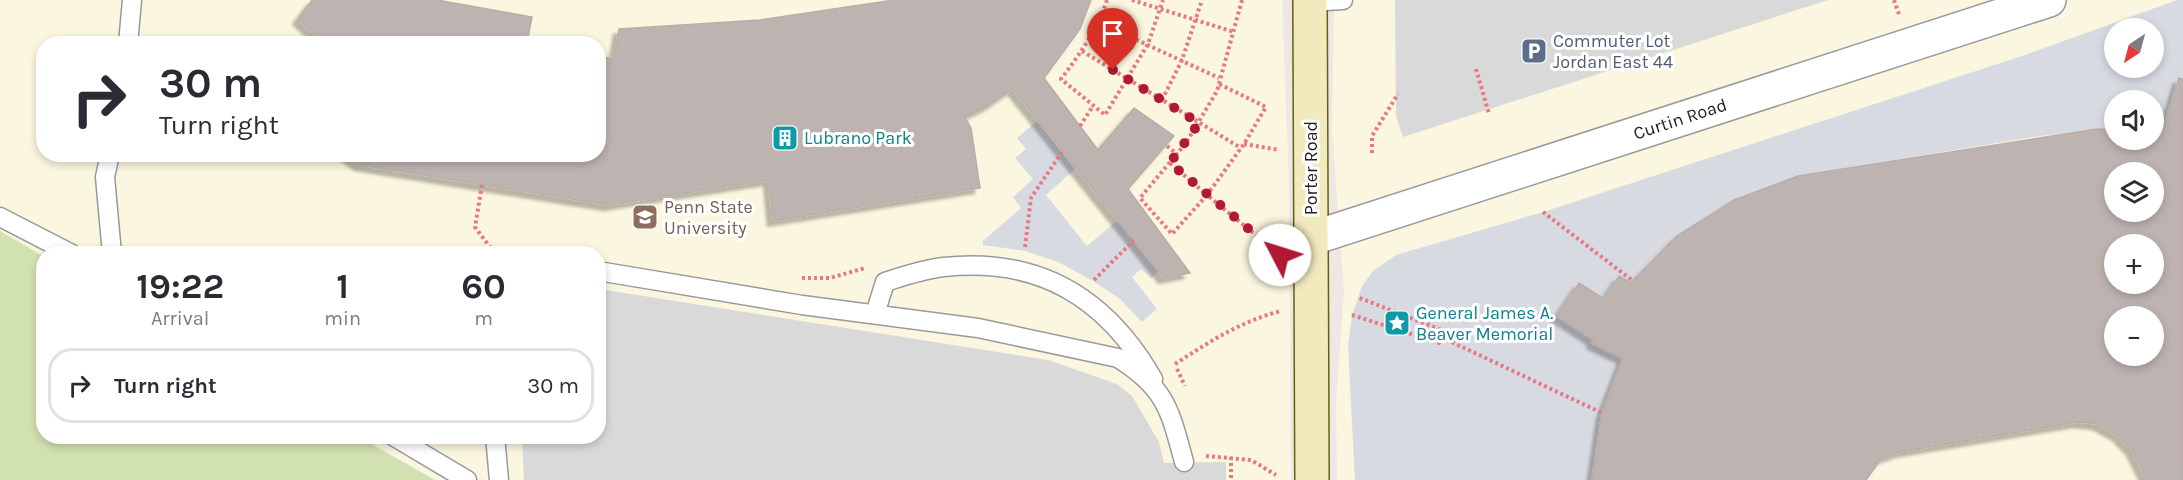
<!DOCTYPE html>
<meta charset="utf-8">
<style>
body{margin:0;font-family:Karla,sans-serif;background:#f2f2f3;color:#2b2b33;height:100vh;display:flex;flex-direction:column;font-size:22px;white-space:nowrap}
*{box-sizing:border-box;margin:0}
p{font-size:20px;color:#7c7c81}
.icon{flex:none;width:33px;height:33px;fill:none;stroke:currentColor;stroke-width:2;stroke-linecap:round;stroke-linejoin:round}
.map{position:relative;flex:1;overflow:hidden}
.details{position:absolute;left:36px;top:246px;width:570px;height:198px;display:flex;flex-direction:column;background:#fff;border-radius:24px;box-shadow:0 3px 9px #0003}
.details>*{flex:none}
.banner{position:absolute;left:36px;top:36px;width:570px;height:126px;border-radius:24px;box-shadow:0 3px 9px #0003;background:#fff;color:#2b2b33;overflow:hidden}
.needle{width:39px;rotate:216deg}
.tools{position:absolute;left:2104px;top:18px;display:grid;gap:12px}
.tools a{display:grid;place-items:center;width:60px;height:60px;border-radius:50%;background:#fff;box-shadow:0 3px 9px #0003;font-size:30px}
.pin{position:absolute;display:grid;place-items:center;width:51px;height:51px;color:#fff;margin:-62px -26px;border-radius:50% 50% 50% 0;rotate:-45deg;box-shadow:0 0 6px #0007}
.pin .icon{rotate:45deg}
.me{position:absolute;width:66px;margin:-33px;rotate:310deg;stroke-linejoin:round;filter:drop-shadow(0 0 4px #0008)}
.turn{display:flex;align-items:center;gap:21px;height:126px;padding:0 24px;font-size:27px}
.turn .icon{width:78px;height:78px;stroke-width:2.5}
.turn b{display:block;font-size:42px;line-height:51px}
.eta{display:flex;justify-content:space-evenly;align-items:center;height:102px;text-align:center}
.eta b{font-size:36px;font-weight:700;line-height:42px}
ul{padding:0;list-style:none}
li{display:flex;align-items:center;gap:18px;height:75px;margin:0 12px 9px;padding:0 12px;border:3px solid #e1e1e2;border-radius:24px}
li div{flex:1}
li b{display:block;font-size:22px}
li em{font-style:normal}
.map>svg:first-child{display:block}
.education{fill:#fbf6df;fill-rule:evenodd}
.grass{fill:#d1e1b0}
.parking{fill:#d9d9d9}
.plaza{fill:#d8dae2;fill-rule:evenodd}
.building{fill:#bdb3b1;stroke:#bcada8;stroke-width:1.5;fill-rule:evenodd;filter:url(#shadow)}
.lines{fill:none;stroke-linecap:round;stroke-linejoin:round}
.lane-casing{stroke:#9a9a9a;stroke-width:21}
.street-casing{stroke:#9a9a9a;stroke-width:36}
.secondary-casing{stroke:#665f12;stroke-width:36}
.path{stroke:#e87982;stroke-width:4;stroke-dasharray:3 3;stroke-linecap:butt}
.lane{stroke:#fff;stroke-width:18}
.street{stroke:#fff;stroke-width:33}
.secondary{stroke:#f1eabd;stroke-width:33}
.route{stroke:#b11834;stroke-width:10;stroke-dasharray:0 18}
.labels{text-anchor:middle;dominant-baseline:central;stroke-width:6;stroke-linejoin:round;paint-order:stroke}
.service-label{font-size:18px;fill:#4e5e75;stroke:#fff;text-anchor:start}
.street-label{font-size:18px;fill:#1d1d1d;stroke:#fff}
.culture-label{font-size:18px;fill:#0d838f;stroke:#fff;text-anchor:start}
.education-label{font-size:18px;fill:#785e54;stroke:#fff;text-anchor:start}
</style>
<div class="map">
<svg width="2183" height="480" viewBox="0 0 2183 480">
<defs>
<filter id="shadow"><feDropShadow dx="-5.5" dy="5.5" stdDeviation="1.5" flood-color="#0004"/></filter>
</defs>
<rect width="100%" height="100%" fill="#ede8e4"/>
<path class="education" d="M0 0H1282L1289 181 1291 480H0ZM44 44H598V154H44ZM44 254H598V436H44Z
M1334 0H2183V480H1337L1336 401 1344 291 1332 132ZM2115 28H2154V68H2115ZM2115 100H2154V140H2115ZM2115 172H2154V212H2115ZM2115 244H2154V284H2115ZM2115 316H2154V356H2115Z"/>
<path class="grass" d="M0 231 43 256 44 436 359 437 435 480H0Z"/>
<path class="parking" d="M1395 0H1828L1403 137 1396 116Z
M599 289 1048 360 1117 384 1132 396 1159 442 1164 463 1226 462V480H524L522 437 598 436Z"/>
<path class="plaza" d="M2177 0H2183V79L2179 78 2162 132H2154V100H2115V130L2097 129 2033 137 1798 176 1734 200 1677 236 1631 283 1604 299 1579 283 1557 316 1594 340 1592 343 1623 358 1602 413 1592 480H1355L1348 346 1352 315 1362 286 1373 271 1396 255 1543 212 2022 56ZM2115 28H2154V68H2115Z
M1037 121 1075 169 1046 195 1087 246 1118 220 1159 271 1151 278 1141 269 1132 277 1157 309 1142 322 1120 299 1093 281 1058 262 1025 251 983 245V241L1021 208 1013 197 1033 179 1015 158 1026 149 1017 138Z"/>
<path class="building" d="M312 0H437L532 17 527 43 531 44H325L298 19Z
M894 0H1091L1080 29 1044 78 1098 150 1134 108 1174 136 1128 189 1190 273 1164 278 1013 89 988 106 965 117 971 128 980 188 773 221 769 180 609 205 360 165 345 154H598V56L614 59 619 29 760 20Z
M2179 78 2183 79V480H2147L2132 450 2118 435 2098 424 2078 422 1900 452 1881 459 1866 480H1592L1602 413 1623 358 1592 343 1594 340 1557 316 1579 283 1604 299 1619 276 1631 283 1677 236 1734 200 1798 176 2097 129 2115 130V140H2154V132H2162ZM2115 172H2154V212H2115ZM2115 244H2154V284H2115ZM2115 316H2154V356H2115Z"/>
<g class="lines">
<g class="lane-casing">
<path id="lane" d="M1310 2 1343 0
M128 44 132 0
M110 154 105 177 112 254
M0 217 72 254
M598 271 802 305 978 328 1118 358C1166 388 1170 410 1184 462
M875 314 885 282C904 276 924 269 944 267 1039 257 1106 297 1153 379
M393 436 467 480
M495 436 499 480"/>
</g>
<g class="street-casing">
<path id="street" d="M1310 239 2049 0"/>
</g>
<g class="secondary-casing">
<path id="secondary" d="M1310 0 1312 480"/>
</g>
<path class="path" d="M1107 0C1097 30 1080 54 1061 79L1105 115 1148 44 1163 0
M1132 0 1234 32
M1242 0 1217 91 1186 143 1140 198 1172 234 1207 195 1280 255
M1894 0 1900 17
M1098 22 1219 78
M1082 51 1241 148
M1476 69 1489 114
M1162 100 1182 60 1202 0
M1080 126 1093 106
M1244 144 1279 150
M1167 146 1177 154
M1372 153V136L1398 94
M1170 163 1207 195 1244 144 1266 107 1219 84
M482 185 475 227 495 254
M1543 212 1633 281
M1025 247 1031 198 1062 152
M802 278H830L865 268
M1094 280 1134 240
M1352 315 1439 343 1444 331 1357 297
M1441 337 1602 413
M1175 364C1209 342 1241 321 1281 311
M1177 369 1185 386
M1206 456 1251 460 1276 475
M1231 457V480"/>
<use href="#lane" class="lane"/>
<use href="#street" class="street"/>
<use href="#secondary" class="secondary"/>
</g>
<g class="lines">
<path class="route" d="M1113 70 1199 123 1170 163 1280 255"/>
</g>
<defs>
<g id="parking-square" transform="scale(1.35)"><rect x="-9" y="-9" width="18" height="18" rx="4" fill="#5c6f8a" stroke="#fff"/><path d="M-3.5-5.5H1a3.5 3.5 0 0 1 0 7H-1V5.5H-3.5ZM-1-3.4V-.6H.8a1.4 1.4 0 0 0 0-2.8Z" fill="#fff"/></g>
<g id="building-square" transform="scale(1.35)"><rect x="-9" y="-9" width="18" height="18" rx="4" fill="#0f9aa8" stroke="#fff"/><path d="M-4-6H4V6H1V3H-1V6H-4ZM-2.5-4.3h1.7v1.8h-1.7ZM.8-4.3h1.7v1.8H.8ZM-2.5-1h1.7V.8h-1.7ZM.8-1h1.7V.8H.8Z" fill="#fff"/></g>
<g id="university-square" transform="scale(1.35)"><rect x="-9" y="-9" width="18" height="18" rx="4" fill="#8d6e63" stroke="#fff"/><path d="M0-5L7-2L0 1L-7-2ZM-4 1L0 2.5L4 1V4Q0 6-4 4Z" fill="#fff"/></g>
<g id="sight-square" transform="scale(1.35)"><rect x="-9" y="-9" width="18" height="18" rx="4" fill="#0f9aa8" stroke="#fff"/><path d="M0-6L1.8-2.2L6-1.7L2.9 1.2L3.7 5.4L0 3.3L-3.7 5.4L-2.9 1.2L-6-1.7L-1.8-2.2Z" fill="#fff"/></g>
</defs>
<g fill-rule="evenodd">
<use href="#parking-square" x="1534" y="51"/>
<use href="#building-square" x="785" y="138"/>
<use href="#university-square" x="645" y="217"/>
<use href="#sight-square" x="1397" y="323"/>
</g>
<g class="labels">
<g class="service-label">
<text x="1553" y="41">Commuter Lot<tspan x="1553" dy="21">Jordan East 44</tspan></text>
</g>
<g class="street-label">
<text transform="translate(1680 119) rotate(-18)">Curtin Road</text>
<text transform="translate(1311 168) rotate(-90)">Porter Road</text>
</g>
<g class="culture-label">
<text x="804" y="138">Lubrano Park</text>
<text x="1416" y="313">General James A.<tspan x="1416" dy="21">Beaver Memorial</tspan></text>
</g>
<g class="education-label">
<text x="664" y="207">Penn State<tspan x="664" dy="21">University</tspan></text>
</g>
</g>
</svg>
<div class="tools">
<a><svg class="needle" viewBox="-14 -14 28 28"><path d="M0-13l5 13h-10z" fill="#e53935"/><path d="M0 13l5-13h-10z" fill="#7c7c81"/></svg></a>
<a><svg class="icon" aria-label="sound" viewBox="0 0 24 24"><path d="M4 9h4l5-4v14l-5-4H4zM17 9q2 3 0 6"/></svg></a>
<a><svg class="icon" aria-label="layers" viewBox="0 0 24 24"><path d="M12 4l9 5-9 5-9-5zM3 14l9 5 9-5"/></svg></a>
<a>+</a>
<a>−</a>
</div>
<div class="pin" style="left:1113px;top:70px;background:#d93025"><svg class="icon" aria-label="arrive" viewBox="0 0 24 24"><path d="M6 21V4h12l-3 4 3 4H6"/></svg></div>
<svg class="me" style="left:1280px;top:255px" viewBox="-20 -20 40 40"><circle r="19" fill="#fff"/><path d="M0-13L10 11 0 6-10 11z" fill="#b11834"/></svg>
<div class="banner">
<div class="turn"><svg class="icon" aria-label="right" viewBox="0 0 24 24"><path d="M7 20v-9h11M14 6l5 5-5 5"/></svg><div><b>30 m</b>Turn right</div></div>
</div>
<section class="details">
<div class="eta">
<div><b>19:22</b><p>Arrival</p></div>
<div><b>1</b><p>min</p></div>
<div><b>60</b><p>m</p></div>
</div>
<ul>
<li><svg class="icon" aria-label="right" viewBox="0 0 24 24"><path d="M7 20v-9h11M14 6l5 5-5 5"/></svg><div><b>Turn right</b></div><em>30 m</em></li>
</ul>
</section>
</div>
